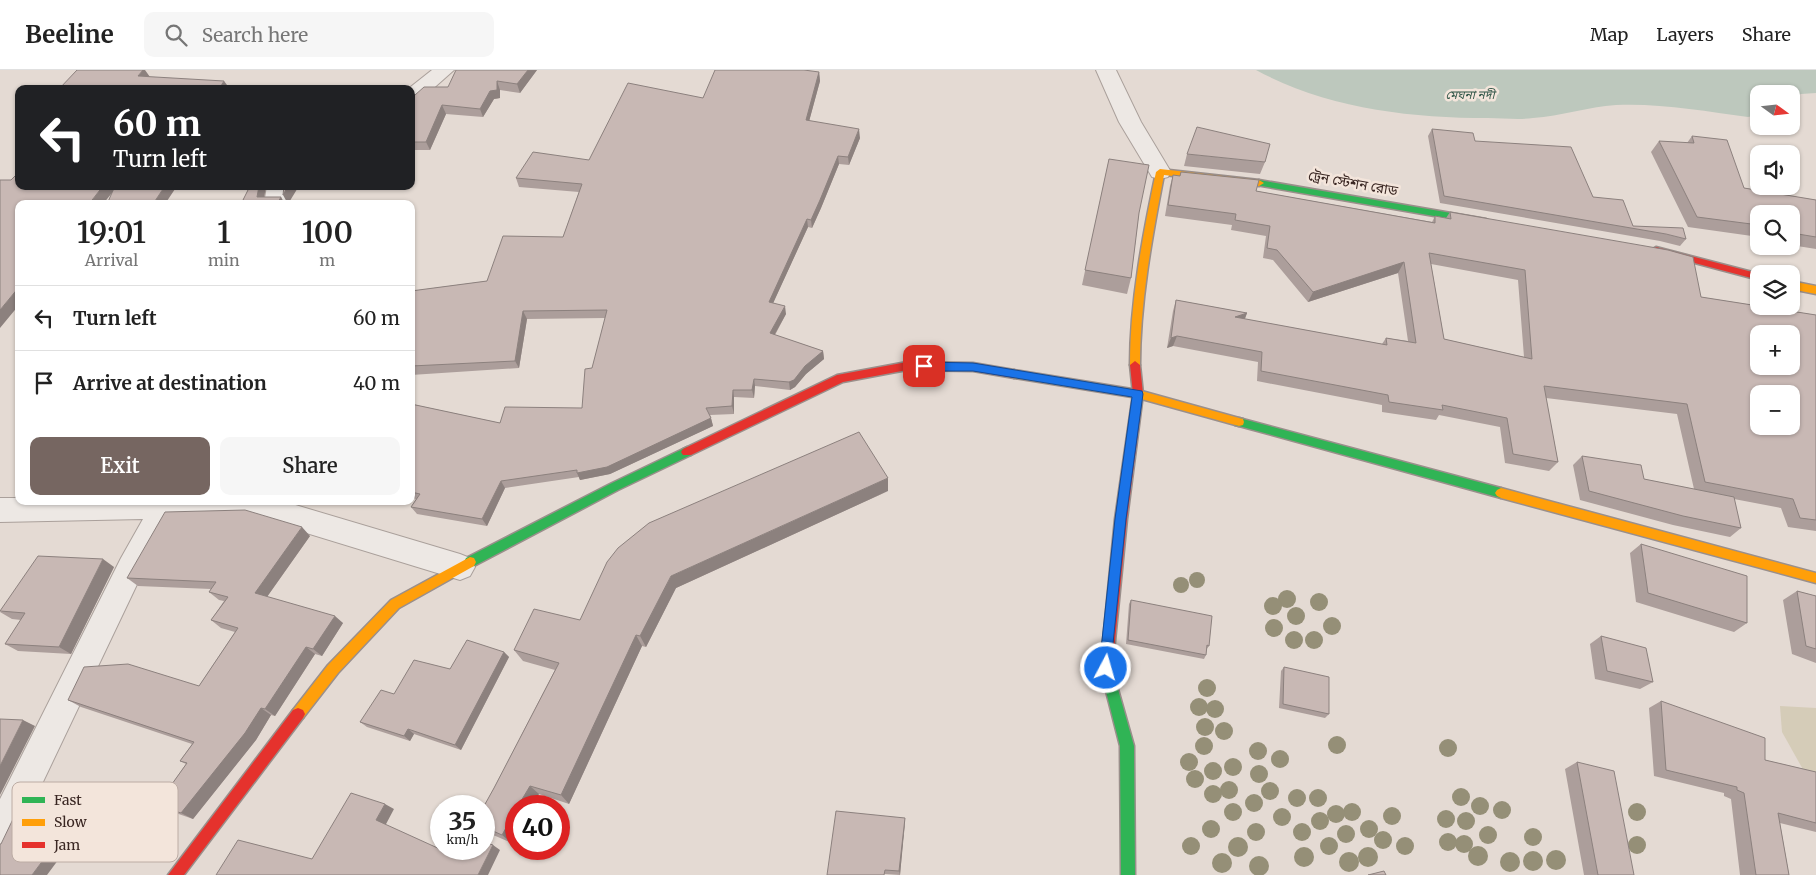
<!DOCTYPE html>
<meta charset="utf-8">
<style>
body{margin:0;font-family:Merriweather,"Noto Sans Bengali",serif;background:#f6f6f6;color:#222;height:100vh;display:flex;flex-direction:column;font-size:19px;white-space:nowrap}
*{box-sizing:border-box;margin:0}
p{font-size:16px;color:#767676}
.icon{flex:none;width:28px;height:28px;fill:none;stroke:currentColor;stroke-width:2;stroke-linecap:round;stroke-linejoin:round}
.map{position:relative;flex:1;overflow:hidden}
.sheet{position:absolute;left:15px;top:130px;width:400px;height:305px;display:flex;flex-direction:column;background:#fff;border-radius:10px;box-shadow:0 1px 4px #0004}
.sheet>*{flex:none}
.top-card{position:absolute;left:15px;top:15px;width:400px;height:105px;border-radius:10px;box-shadow:0 1px 4px #0004;background:#202124;color:#fff;overflow:hidden}
.needle{width:32px;rotate:105deg}
.tools{position:absolute;left:1750px;top:15px;display:grid;gap:10px}
.tools a{display:grid;place-items:center;width:50px;height:50px;border-radius:10px;background:#fff;box-shadow:0 1px 4px #0004;font-size:25px}
.speed{position:absolute;left:430px;top:725px;display:flex;gap:10px;font-size:25px;font-weight:700;text-align:center}
.speed>*{display:grid;place-content:center;width:65px;height:65px;border-radius:50%;background:#fff;box-shadow:0 1px 4px #0004;line-height:1}
.speed small{font-size:12px;font-weight:400}
.speed .limit{border:8px solid #d22;background:#fff;color:#111}
.pin{position:absolute;display:grid;place-items:center;width:42px;height:42px;color:#fff;margin:-21px;border-radius:10px;box-shadow:0 2px 8px #0006}
.me{position:absolute;width:55px;margin:-28px;rotate:6deg;stroke-linejoin:round;filter:drop-shadow(0 0 4px #0008)}
.turn{display:flex;align-items:center;gap:18px;height:105px;padding:0 15px;font-size:22px}
.turn .icon{width:65px;height:65px;stroke-width:2.5}
.turn b{display:block;font-size:35px;line-height:42px}
.eta{display:flex;justify-content:space-evenly;align-items:center;height:85px;text-align:center}
.eta b{font-size:30px;font-weight:600;line-height:35px}
.primary-button{display:flex;gap:10px;margin-top:auto;padding:10px 15px}
.primary-button a{flex:1;height:58px;border-radius:10px;background:#766661;color:#fff;font-size:20px;font-weight:600;line-height:58px;text-align:center}
.primary-button a+a{background:#f6f6f6;color:#222}
ul{padding:0;list-style:none}
li{display:flex;align-items:center;gap:15px;height:65px;padding:0 15px;border-top:1px solid #e0e0e0}
li div{flex:1}
li b{display:block;font-size:19px}
li em{font-style:normal}
header{display:flex;align-items:center;gap:30px;box-sizing:border-box;height:70px;padding:0 25px;background:#fff;border-bottom:1px solid #e0e0e0}
header strong{font-size:24px}
nav{display:flex;gap:28px;margin-inline-start:auto;font-size:18px}
.search{width:350px;height:45px;background:#f6f6f6;display:flex;align-items:center;gap:12px;box-sizing:border-box;padding:0 18px;border-radius:10px;color:#767676;font-size:19px}
.map>svg:first-child{display:block}
.green{fill:#d5ccb8}
.water{fill:#bdc8bd}
.lines{fill:none;stroke-linecap:round;stroke-linejoin:round}
.street-casing{stroke:#aaa09b;stroke-width:2}
.fast-casing{stroke:#9a8f8b;stroke-width:3}
.slow-casing{stroke:#9a8f8b;stroke-width:3}
.jam-casing{stroke:#9a8f8b;stroke-width:3}
.street{fill:#ede8e4;fill-rule:evenodd}
.fast{fill:#30b455;fill-rule:evenodd}
.slow{fill:#ff9f0a;fill-rule:evenodd}
.jam{fill:#e5322d;fill-rule:evenodd}
.tree{fill:#958f77}
.wall{fill:#ac9e9b;fill-rule:evenodd}
.shaded-wall{fill:#8c817e}
.building{fill:#c8b8b4;stroke:#8c817e;fill-rule:evenodd}
.route{fill:#1a73e8;stroke:#114b97}
.labels{text-anchor:middle;dominant-baseline:central;stroke-width:5;stroke-linejoin:round;paint-order:stroke}
.far-water-label{font-size:12px;font-style:italic;fill:#34584a;stroke:#f3e5db}
.street-label{font-size:14px;fill:#3a2723;stroke:#f3e5db}
.key{fill:#f3e5db;stroke:#bcaca4;stroke-width:1}
.key-label{font-size:14px;fill:#3a2723}
</style>
<header>
<strong>Beeline</strong>
<div class="search"><svg class="icon" aria-label="search" viewBox="0 0 24 24"><circle cx="10" cy="10" r="6"/><path d="M15 15l6 6"/></svg>Search here</div>
<nav><a>Map</a><a>Layers</a><a>Share</a></nav>
</header>
<div class="map">
<svg width="1816" height="805" viewBox="0 0 1816 805">
<rect width="100%" height="100%" fill="#e4dad3"/>
<path class="green" d="M1780 636 1816 638V706L1805 703 1782 662Z"/>
<path class="water" d="M1256 0H1816V23L1801 24 1791 29V24H1759V45L1748 47C1705 41 1659 33 1616 35 1588 37 1561 46 1533 48 1518 50 1503 48 1488 48 1409 48 1326 38 1256 0Z"/>
<g class="lines">
<g class="street-casing">
<path id="street" d="M432 0H454L418 32 411 33V19H408Z
M1096 0H1116L1141 52 1171 102 1168 107 1160 109 1152 107 1119 52Z
M267 116H289L286 134H264Z
M0 428H19V431H282L460 484 470 488 475 497 470 506 460 510 254 447 174 449 141 506 12 777 0 782V729L121 488 143 449 0 452Z"/>
</g>
<g class="fast-casing">
<path id="fast" d="M1259 110 1486 149 1491 152 1486 155 1256 115V111Z
M1239 348 1501 418 1505 420 1507 423 1505 426 1501 428 1239 356 1235 355 1234 352 1235 349Z
M687 377 691 379 693 382 691 385 618 420 474 496 470 497 466 496 464 492 466 488 610 414Z
M1108 575 1112 577 1114 581 1112 598 1134 676 1135 805H1121L1120 676 1100 598 1104 577Z"/>
</g>
<g class="slow-casing">
<path id="slow" d="M1160 99 1259 110 1264 113 1259 116 1164 105C1152 167 1140 233 1140 295L1135 299 1130 295C1130 231 1143 164 1156 102Z
M1791 211 1816 216V224L1791 219Z
M1014 300 1138 320 1239 348 1243 349 1244 352 1243 355 1239 356 1138 328 1014 308 1009 304Z
M1501 418 1816 503V513L1501 428 1497 426 1495 423 1497 420Z
M470 487 474 488 476 492 474 496 399 538 338 603 303 648 298 650 293 648 291 644 293 640 328 595 391 530Z"/>
</g>
<g class="jam-casing">
<path id="jam" d="M1656 177 1760 204 1759 210 1653 182 1651 180Z
M1135 291 1140 295 1143 324 1127 449 1114 581 1112 585 1108 587 1104 585 1102 581 1115 449 1133 324 1130 295Z
M907 292 973 293 1014 300 1019 304 1014 308 973 301 907 300 843 312 691 385H683L681 382 683 379 837 305Z
M298 638 303 640 305 644 303 648 184 805H168L293 640Z"/>
</g>
<use href="#street" class="street"/>
<use href="#fast" class="fast"/>
<use href="#slow" class="slow"/>
<use href="#jam" class="jam"/>
</g>
<g class="tree">
<circle cx="1197" cy="510" r="8"/>
<circle cx="1181" cy="515" r="8"/>
<circle cx="1287" cy="529" r="9"/>
<circle cx="1319" cy="532" r="9"/>
<circle cx="1273" cy="536" r="9"/>
<circle cx="1296" cy="546" r="9"/>
<circle cx="1332" cy="556" r="9"/>
<circle cx="1274" cy="558" r="9"/>
<circle cx="1294" cy="570" r="9"/>
<circle cx="1314" cy="570" r="9"/>
<circle cx="1207" cy="618" r="9"/>
<circle cx="1199" cy="637" r="9"/>
<circle cx="1215" cy="639" r="9"/>
<circle cx="1205" cy="657" r="9"/>
<circle cx="1224" cy="661" r="9"/>
<circle cx="1337" cy="675" r="9"/>
<circle cx="1204" cy="676" r="9"/>
<circle cx="1448" cy="678" r="9"/>
<circle cx="1258" cy="681" r="9"/>
<circle cx="1280" cy="689" r="9"/>
<circle cx="1189" cy="692" r="9"/>
<circle cx="1233" cy="697" r="9"/>
<circle cx="1213" cy="701" r="9"/>
<circle cx="1259" cy="704" r="9"/>
<circle cx="1195" cy="709" r="9"/>
<circle cx="1229" cy="720" r="9"/>
<circle cx="1270" cy="721" r="9"/>
<circle cx="1213" cy="724" r="9"/>
<circle cx="1461" cy="727" r="9"/>
<circle cx="1297" cy="728" r="9"/>
<circle cx="1318" cy="728" r="9"/>
<circle cx="1254" cy="733" r="9"/>
<circle cx="1480" cy="736" r="9"/>
<circle cx="1502" cy="740" r="9"/>
<circle cx="1233" cy="742" r="9"/>
<circle cx="1352" cy="742" r="9"/>
<circle cx="1637" cy="742" r="9"/>
<circle cx="1336" cy="744" r="9"/>
<circle cx="1392" cy="746" r="9"/>
<circle cx="1282" cy="747" r="9"/>
<circle cx="1446" cy="749" r="9"/>
<circle cx="1320" cy="751" r="9"/>
<circle cx="1466" cy="751" r="9"/>
<circle cx="1211" cy="759" r="9"/>
<circle cx="1369" cy="759" r="9"/>
<circle cx="1256" cy="762" r="9"/>
<circle cx="1302" cy="762" r="9"/>
<circle cx="1346" cy="764" r="9"/>
<circle cx="1488" cy="765" r="9"/>
<circle cx="1533" cy="767" r="9"/>
<circle cx="1383" cy="770" r="9"/>
<circle cx="1448" cy="772" r="9"/>
<circle cx="1464" cy="774" r="9"/>
<circle cx="1637" cy="775" r="9"/>
<circle cx="1238" cy="777" r="10"/>
<circle cx="1191" cy="776" r="9"/>
<circle cx="1329" cy="776" r="9"/>
<circle cx="1405" cy="776" r="9"/>
<circle cx="1478" cy="786" r="10"/>
<circle cx="1304" cy="787" r="10"/>
<circle cx="1368" cy="787" r="10"/>
<circle cx="1556" cy="790" r="10"/>
<circle cx="1533" cy="791" r="10"/>
<circle cx="1349" cy="792" r="10"/>
<circle cx="1510" cy="792" r="10"/>
<circle cx="1222" cy="793" r="10"/>
<circle cx="1259" cy="796" r="10"/>
</g>
<path class="wall" d="M537 0 520 23 500 20V28L494 29 483 47 446 44 430 80H411V26L448 17Z
M819 2 820 11 809 51 860 68 849 95 839 94 821 138 812 158 808 157 773 233 786 244 775 265 823 281 824 289 806 304 795 317 790 320 755 316 754 328 734 327V344L710 345 713 356 610 404 580 410 579 407 505 418 487 456 417 444 411 437 416 429 411 428V334L500 353 582 338 605 248 527 249 519 298 411 305V221L487 211 563 167 579 122 519 117 516 108 589 90 703 28Z
M1432 59 1475 71 1593 127 1633 156 1686 169 1680 176 1660 171 1440 133 1428 66Z
M1692 66 1744 118 1816 130V179L1791 175V144H1759V167L1688 157 1651 82 1659 71 1687 73Z
M1187 84 1265 92 1260 104 1184 96Z
M1109 89 1139 143 1131 208 1127 224 1082 215Z
M1173 105 1256 121 1432 152 1435 146 1446 148 1450 142 1701 227 1816 245V461L1788 457 1781 438 1734 429 1741 458 1730 467 1673 455 1580 430 1573 395 1582 386 1644 409 1694 419 1677 344 1546 328 1558 392 1549 401 1505 393 1500 357 1439 345 1436 350 1382 342V335L1257 311 1258 292 1173 276 1167 278 1173 241 1176 230 1247 243 1245 249 1382 274 1386 268 1408 271 1398 203 1308 232 1273 190 1263 188 1266 166 1231 160 1232 155 1165 146 1170 116ZM1431 194 1518 210 1524 287 1444 269Z
M198 116H266L264 127 241 134 249 118Z
M888 421 676 518 646 577 642 576 569 734 539 724 516 736V765L512 773 484 761V736L494 718 555 600 523 591 514 580 580 550Z
M310 466 267 527 343 553 322 586 315 584 277 643 275 646 271 645 256 670 193 749 170 741 157 735 186 694 180 691 192 674 81 637 68 630 199 616 235 562 221 558 211 550 224 531 219 530 209 522 211 519 138 516 127 508Z
M1641 474 1747 553 1734 562 1636 532 1630 483Z
M114 497 71 584 18 581 5 574 21 550 12 549 0 542Z
M1797 521 1816 526V593L1792 584 1783 530Z
M1131 530 1209 576 1206 580V585L1204 589 1126 574 1129 534Z
M1601 566 1653 612 1640 619 1595 609 1590 574Z
M504 582 509 587 461 680 414 664 410 671 367 657 360 652 394 624 450 599Z
M1284 597 1329 644 1325 648 1279 638 1281 601Z
M1661 631 1765 690 1816 702V762L1780 753 1789 805H1740L1731 729 1724 726V723L1654 706 1649 638Z
M1577 692 1634 805H1584L1565 699Z
M905 748 900 805 885 804 827 805Z"/>
<path class="shaded-wall" d="M143 0H145L150 7 138 6Z
M528 0H537L520 23 517 14Z
M819 2 820 11 807 59 806 50Z
M224 11 230 19H219Z
M497 11 500 20V28L494 29 483 47 480 39 490 21Z
M442 35 446 44 430 80 426 72Z
M859 59 860 68 849 95 848 87Z
M838 86 839 94 821 138 812 158 811 150Z
M103 116H115L116 118 103 134H89Z
M165 116H177L165 134H153Z
M259 116H266L263 134 257 127Z
M288 116H299L288 134 283 125Z
M281 127 285 134H277Z
M807 149 808 157 770 240 769 232Z
M1404 192 1398 203 1308 232 1313 222Z
M19 217V235L0 258V240Z
M785 236 786 244 771 271 770 263Z
M523 241 527 249 519 298 515 291Z
M1247 243 1243 253 1235 247Z
M1177 266 1173 276 1167 278 1171 268Z
M823 281 824 289 806 304 795 317 790 320 789 312 805 296Z
M754 309 755 316 754 328 752 320Z
M733 320 734 327V344L732 336Z
M711 348 713 356 610 404 580 410 577 403Z
M888 408V421L676 518 646 577 640 566 671 506Z
M501 411 505 418 487 456 482 449Z
M302 457 310 466 264 531 255 523Z
M103 489 114 497 71 584 59 577Z
M335 546 343 553 322 586 313 579Z
M636 565 642 576 569 734 561 725Z
M306 577 315 584 275 646 265 639Z
M504 582 509 587 461 680 455 675Z
M261 638 271 645 256 670 193 749 181 743Z
M23 650 35 656 0 725V696Z
M408 659 414 664 410 671 404 666Z
M530 716 539 724 532 736H518Z
M385 734 394 739 385 756 376 750Z
M82 738 93 743 47 805H32Z
M516 740V765L512 773 502 765Z
M905 748V753L900 805 899 801Z
M493 775 500 780 488 805H478Z"/>
<path class="building" d="M77 0H143L138 6 224 11 219 19H59Z
M456 0H528L517 14 497 11V20L490 21 480 39 442 35 426 72H411V26L415 25 424 17H448Z
M715 0H804L819 2 806 50 859 59 848 87 838 86 820 130 811 150 807 149 769 232 785 236 770 263 823 281 805 296 794 310 789 312 754 309 752 320H733L732 336 706 338 711 348 607 397 577 403V400L501 411 482 449 411 437 420 424 411 422V334L500 353 505 337 582 338 585 299 592 298 607 240 523 241 515 291 411 296V221L487 211 503 166 563 167 582 114 516 108 533 82 589 90 628 13 703 28Z
M298 17H405V19H297Z
M1197 57 1270 74 1265 92 1187 84Z
M1432 59 1473 63 1475 71 1571 77 1593 127 1623 130 1633 156 1683 158 1686 169 1666 164 1444 126Z
M1692 66 1727 70 1744 118 1816 130V167L1798 164 1797 161 1791 160V144H1759V155L1697 147 1659 71 1694 73Z
M1109 89 1149 95 1139 143 1131 208 1085 200Z
M19 102V116H103L89 134H19V217L0 240V110H11Z
M1181 102 1259 110 1256 121 1435 153V146L1451 149 1450 142 1668 180 1693 187 1701 227 1816 245V450L1800 448 1793 429 1705 412 1687 334 1544 316 1558 392 1513 384 1507 348 1442 335 1443 340 1389 332 1388 325 1261 301 1262 282 1177 266 1171 268 1176 230 1247 243 1235 247 1387 275 1386 268 1416 273 1404 192 1313 222 1277 180 1267 178 1270 156 1235 150 1236 144 1168 135 1173 105 1180 106ZM1429 183 1525 200 1532 289 1444 269ZM1759 264H1791V296H1759ZM1759 324H1791V356H1759Z
M115 116H165L153 134H107Z
M250 116H259L257 127H281L277 134H241Z
M284 116H288L283 125Z
M859 362 888 408 671 506 640 566 636 565 561 725 530 716 518 736H516V740L502 765 484 757V736L494 718 559 593 514 580 534 539 580 550 607 492 618 478 649 453Z
M1582 386 1641 395 1644 409 1734 427 1741 458 1683 446 1589 421Z
M245 440 302 457 255 523 335 546 313 579 306 577 267 636 265 639 261 638 245 663 181 743 157 735 187 693 180 691 194 672 68 630 84 597 128 594 199 616 238 558 211 550 228 527 209 522 216 512 127 508 165 442Z
M1641 474 1747 506V553L1648 523Z
M38 486 103 489 59 577 5 574 25 543 0 541Z
M1797 521 1816 526V579L1806 576Z
M1131 530 1212 546 1209 576 1207 575 1206 585 1128 570Z
M1601 566 1646 578 1653 612 1607 601Z
M467 570 504 582 455 675 408 659 404 666 360 652 381 620 394 624 414 590 450 599Z
M1284 597 1329 607V644L1283 634Z
M1661 631 1765 668V690L1816 702V753L1778 743 1789 805H1756L1744 723 1737 720V717L1666 700Z
M0 649 23 650 0 696Z
M1577 692 1614 701 1634 805H1598Z
M26 722 82 738 32 805H0V774H1Z
M351 723 385 734 376 750 442 780 443 779H484V772L493 775 478 805H216L238 770 312 789Z
M836 741 905 748 899 801 885 800 884 805H827Z
M1384 801 1386 805H1368Z"/>
<path class="route" d="M924 292 973 293 1142 321 1143 324 1126 449 1110 602 1106 604 1101 602 1099 598 1115 449 1132 327 973 301H924L919 296Z"/>
<g class="labels">
<g class="far-water-label">
<text x="1470" y="24">মেঘনা নদী</text>
</g>
<g class="street-label">
<text transform="translate(1353 113) rotate(10)">ট্রেন স্টেশন রোড</text>
</g>
</g>
<rect x="12" y="712" width="166" height="80" rx="8" class="key"/>
<rect x="22" y="727" width="23" height="6" fill="#30b455"/>
<rect x="22" y="749" width="23" height="7" fill="#ff9f0a"/>
<rect x="22" y="772" width="23" height="6" fill="#e5322d"/>
<g class="key-label">
<text x="54" y="735">Fast</text>
<text x="54" y="757">Slow</text>
<text x="54" y="780">Jam</text>
</g>
</svg>
<div class="tools">
<a><svg class="needle" viewBox="-14 -14 28 28"><path d="M0-13l5 13h-10z" fill="#e53935"/><path d="M0 13l5-13h-10z" fill="#767676"/></svg></a>
<a><svg class="icon" aria-label="sound" viewBox="0 0 24 24"><path d="M4 9h4l5-4v14l-5-4H4zM17 9q2 3 0 6"/></svg></a>
<a><svg class="icon" aria-label="search" viewBox="0 0 24 24"><circle cx="10" cy="10" r="6"/><path d="M15 15l6 6"/></svg></a>
<a><svg class="icon" aria-label="layers" viewBox="0 0 24 24"><path d="M12 4l9 5-9 5-9-5zM3 14l9 5 9-5"/></svg></a>
<a>+</a>
<a>−</a>
</div>
<div class="speed"><div>35<small>km/h</small></div><div class="limit">40</div></div>
<div class="pin" style="left:924px;top:296px;background:#d93025"><svg class="icon" aria-label="arrive" viewBox="0 0 24 24"><path d="M6 21V4h12l-3 4 3 4H6"/></svg></div>
<svg class="me" style="left:1106px;top:598px" viewBox="-20 -20 40 40"><circle r="17" fill="#1a73e8" stroke="#fff" stroke-width="3"/><path d="M0-11L8 9 0 5-8 9z" fill="#fff"/></svg>
<div class="top-card">
<div class="turn"><svg class="icon" aria-label="left" viewBox="0 0 24 24"><path d="M17 20v-9H6M10 6l-5 5 5 5"/></svg><div><b>60 m</b>Turn left</div></div>
</div>
<section class="sheet">
<div class="eta">
<div><b>19:01</b><p>Arrival</p></div>
<div><b>1</b><p>min</p></div>
<div><b>100</b><p>m</p></div>
</div>
<ul>
<li><svg class="icon" aria-label="left" viewBox="0 0 24 24"><path d="M17 20v-9H6M10 6l-5 5 5 5"/></svg><div><b>Turn left</b></div><em>60 m</em></li>
<li><svg class="icon" aria-label="arrive" viewBox="0 0 24 24"><path d="M6 21V4h12l-3 4 3 4H6"/></svg><div><b>Arrive at destination</b></div><em>40 m</em></li>
</ul>
<div class="primary-button"><a>Exit</a><a>Share</a></div>
</section>
</div>
